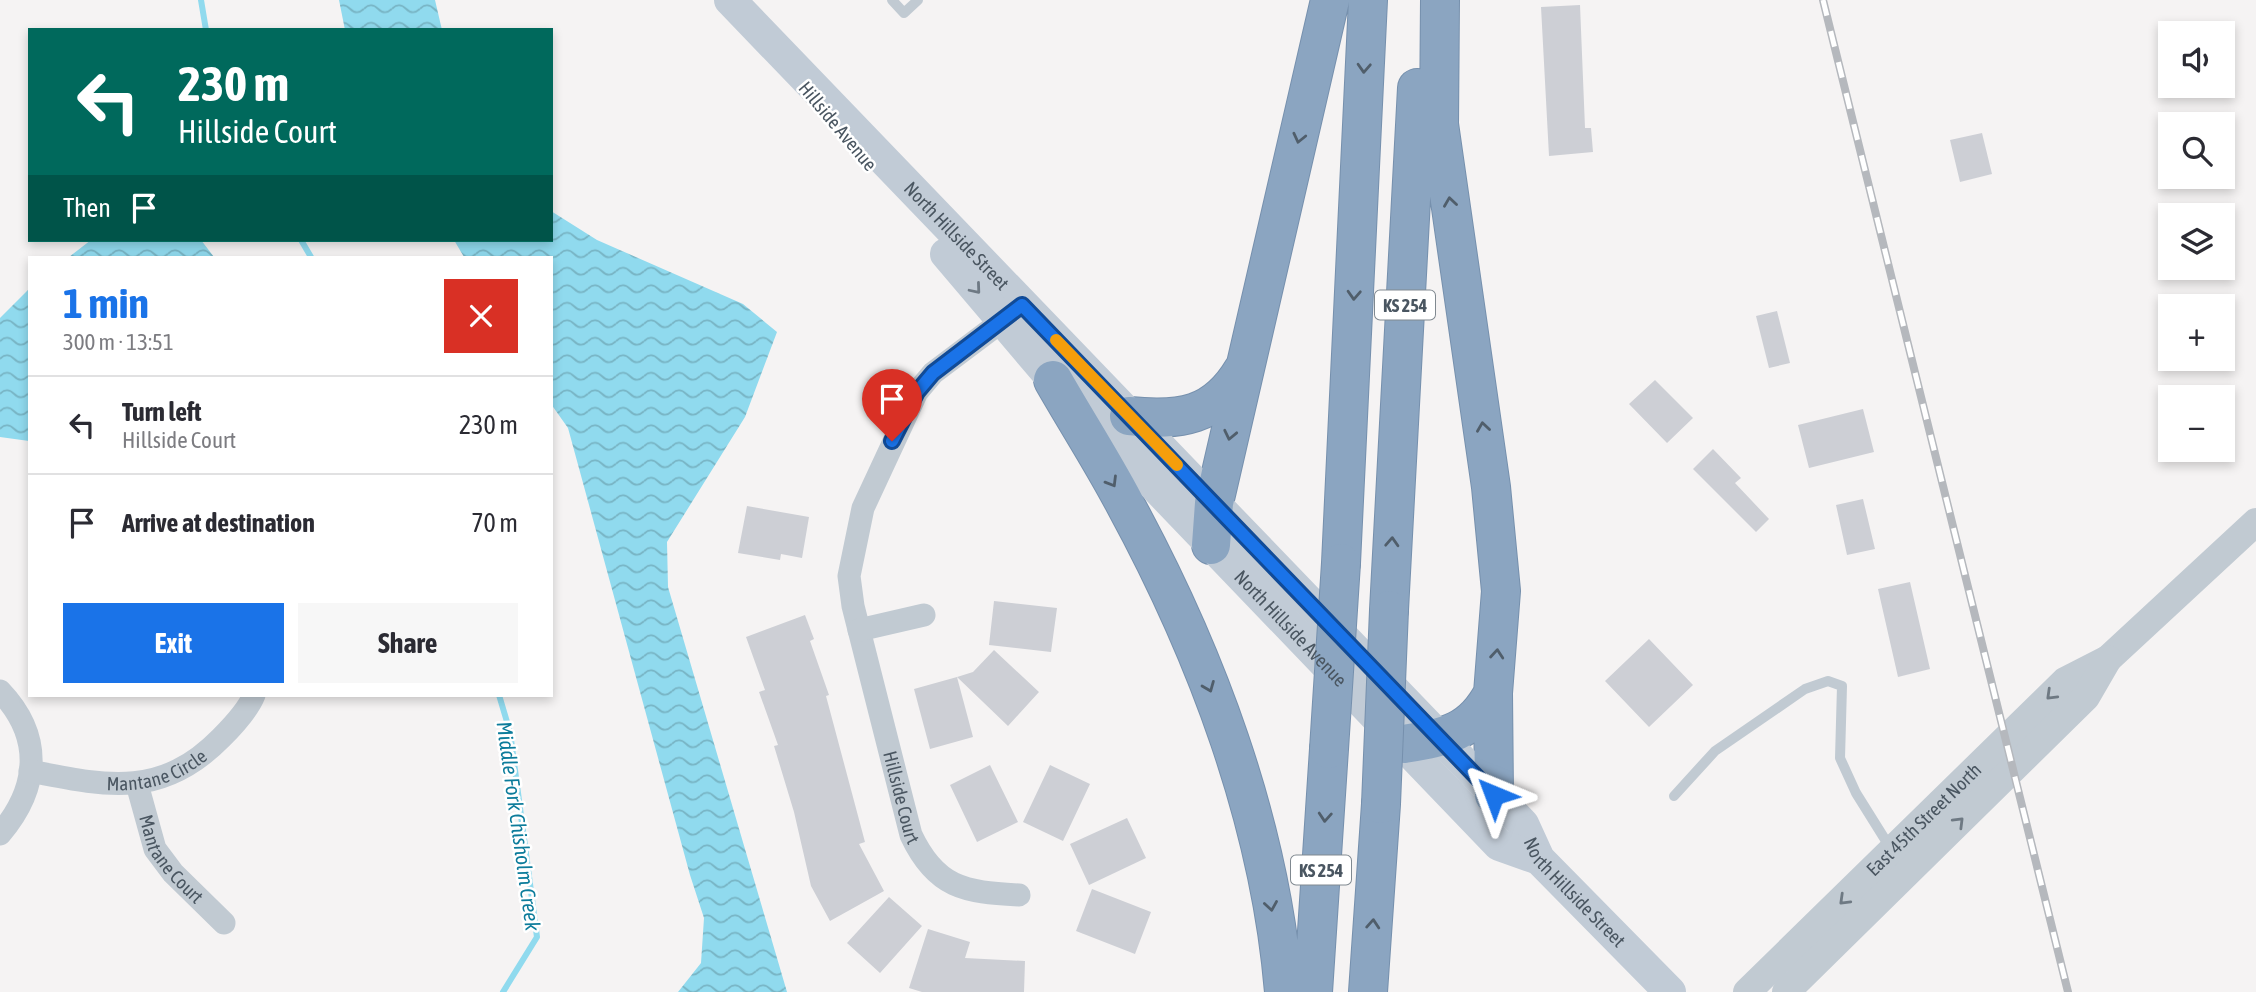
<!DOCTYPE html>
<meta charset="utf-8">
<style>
body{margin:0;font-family:"Asap Condensed",sans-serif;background:#f7f7f7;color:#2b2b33;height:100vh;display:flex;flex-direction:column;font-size:26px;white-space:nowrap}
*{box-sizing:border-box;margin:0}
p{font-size:23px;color:#7c7c81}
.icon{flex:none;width:38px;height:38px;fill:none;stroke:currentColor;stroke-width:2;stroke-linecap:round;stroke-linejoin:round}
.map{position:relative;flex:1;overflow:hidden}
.sheet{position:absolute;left:28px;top:256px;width:525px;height:441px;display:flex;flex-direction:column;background:#fff;border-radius:0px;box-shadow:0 4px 10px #0003}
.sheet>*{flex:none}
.hud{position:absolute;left:28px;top:28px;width:525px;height:214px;border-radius:0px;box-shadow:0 4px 10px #0003;background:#00695c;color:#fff;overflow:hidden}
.fabs{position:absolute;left:2158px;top:21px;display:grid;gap:14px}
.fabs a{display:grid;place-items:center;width:77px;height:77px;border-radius:0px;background:#fff;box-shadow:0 4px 10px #0003;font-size:35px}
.pin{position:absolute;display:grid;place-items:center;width:60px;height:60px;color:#fff;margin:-72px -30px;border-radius:50% 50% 50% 0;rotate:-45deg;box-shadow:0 0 7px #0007}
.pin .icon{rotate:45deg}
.me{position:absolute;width:77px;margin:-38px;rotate:316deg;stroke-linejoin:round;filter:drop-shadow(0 0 5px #0008)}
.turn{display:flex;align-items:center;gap:24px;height:147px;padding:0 35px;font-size:32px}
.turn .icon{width:91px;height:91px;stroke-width:2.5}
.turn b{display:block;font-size:49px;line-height:60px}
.then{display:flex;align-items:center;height:66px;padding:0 35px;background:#0003;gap:14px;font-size:26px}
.round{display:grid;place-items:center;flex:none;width:74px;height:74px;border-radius:0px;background:#f7f7f7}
.head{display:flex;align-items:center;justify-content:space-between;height:119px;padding:0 35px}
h1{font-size:42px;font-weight:700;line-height:52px;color:#1a73e8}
.cta{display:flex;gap:14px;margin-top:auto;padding:14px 35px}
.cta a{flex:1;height:80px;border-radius:0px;background:#1a73e8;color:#fff;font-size:28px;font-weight:700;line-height:80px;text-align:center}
.cta a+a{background:#f7f7f7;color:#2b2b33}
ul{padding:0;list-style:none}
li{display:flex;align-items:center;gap:21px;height:98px;padding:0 35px;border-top:2px solid #e1e1e2}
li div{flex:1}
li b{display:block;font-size:26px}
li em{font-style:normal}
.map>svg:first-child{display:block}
.water{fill:url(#water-waves)}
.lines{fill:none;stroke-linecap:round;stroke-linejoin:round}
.stream{stroke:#90daee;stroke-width:6}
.building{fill:#cdcfd5}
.motorway-casing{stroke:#7690ad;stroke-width:40}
.service{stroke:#c1cad2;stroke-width:10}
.minor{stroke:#c1cad2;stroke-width:23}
.tertiary{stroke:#c1cad2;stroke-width:28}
.secondary{stroke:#c1cbd6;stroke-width:32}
.motorway{stroke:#8ba5c1;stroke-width:38}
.rail-casing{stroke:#b5b8bd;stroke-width:8}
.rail{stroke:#fff;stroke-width:5;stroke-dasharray:16;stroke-linecap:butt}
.motorway-bridge-casing{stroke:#7690ad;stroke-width:40;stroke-linecap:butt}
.motorway-bridge{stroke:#8ba5c1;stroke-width:38}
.oneway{stroke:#505e6b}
.oneway2{stroke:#6e7984}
.oneway3{stroke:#6e7983}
.route-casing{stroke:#114b97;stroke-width:18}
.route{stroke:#1a73e8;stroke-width:12}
.slow{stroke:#f59e0b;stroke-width:12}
.labels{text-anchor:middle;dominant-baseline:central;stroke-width:5;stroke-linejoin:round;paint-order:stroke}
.shield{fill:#fff;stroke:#808990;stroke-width:2}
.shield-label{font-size:18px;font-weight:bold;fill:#4a5661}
.street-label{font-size:19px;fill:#4a5661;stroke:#fff}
.water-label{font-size:21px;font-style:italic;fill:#0c7c9b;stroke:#fff}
</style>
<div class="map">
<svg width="2256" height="992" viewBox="0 0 2256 992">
<defs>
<pattern id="water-waves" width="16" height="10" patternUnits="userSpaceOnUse" patternTransform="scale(1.75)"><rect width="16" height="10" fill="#90daee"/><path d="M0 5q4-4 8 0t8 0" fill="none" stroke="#78b4c4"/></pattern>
</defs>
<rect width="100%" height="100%" fill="#f5f3f3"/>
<path class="water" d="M339 0H435L442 30H345Z
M551 211 597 240 743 304 777 332 745 417 667 542 668 587 787 992H678L701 963 704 918 690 875 568 428 551 404V257H464L454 240H551Z
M91 240H201L214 257H69Z
M30 288V441H29L0 437V318Z"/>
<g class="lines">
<path class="stream" d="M201 0 206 30
M301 240 311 257
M499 695 510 732 537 937 503 992"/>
</g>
<path class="building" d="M1580 5 1585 128H1591L1593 152 1549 156 1541 7Z
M1982 133 1992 174 1960 182 1950 140Z
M1777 311 1790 363 1769 368 1756 316Z
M1655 380 1693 418 1667 443 1629 404Z
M1863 409 1874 452 1809 468 1798 425Z
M1713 449 1741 478 1735 483 1769 519 1756 532 1693 469Z
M1863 499 1875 549 1847 555 1836 505Z
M747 506 809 517 802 558 781 554 780 560 738 553Z
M1910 582 1930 669 1898 677 1878 589Z
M994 601 1057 608 1051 652 989 645Z
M805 615 814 639 810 641 829 695 826 696 865 842 859 844 884 891 830 921 811 886 794 812 774 746 778 745 759 692 765 690 746 637Z
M1649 639 1693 685 1649 727 1605 681Z
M994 650 1039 692 1008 726 957 677 973 672Z
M957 677 973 737 930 749 914 689Z
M990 765 1018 822 977 842 950 785Z
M1050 765 1090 784 1063 841 1023 822Z
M1127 818 1146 858 1089 885 1070 844Z
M1092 889 1151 912 1135 954 1076 931Z
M889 897 922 926 880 973 847 943Z
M928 929 970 942 965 958 1025 961 1024 992H922L909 988Z"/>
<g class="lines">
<g class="motorway-casing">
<path id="motorway" d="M1440 0 1439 124 1491 487 1501 591 1493 693 1494 795
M1053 380C1077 422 1103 462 1125 504 1206 653 1270 822 1284 992
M1129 416C1180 421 1215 417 1243 370
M1211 545 1214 503 1330 0
M1341 563 1368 0
M1389 610 1417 88
M1404 744C1446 737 1472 733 1493 693
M1313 992 1329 749
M1368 992 1381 804"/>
</g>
<path class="service" d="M892 0 904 13 918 0
M1674 796 1715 751 1805 689 1828 681 1842 686 1840 758 1856 793 1891 849"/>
<g class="minor">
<path id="s1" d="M1014 312 933 373 917 392 863 508 849 576 853 606 911 835C936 888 964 892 1019 895"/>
<path d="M859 630 924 615"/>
<path d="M0 691C43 736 40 787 0 834"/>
<path id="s2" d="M30 771C106 786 161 799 221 738 233 726 248 710 254 695"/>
<path id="s3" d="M137 784 155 849 173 873 224 923"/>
</g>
<g class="tertiary">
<path id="s4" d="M1747 992 2065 681 2108 659 2256 522"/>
<path d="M1786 992 2086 697 2108 659"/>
</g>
<g class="secondary">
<path id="s5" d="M730 0 1523 824 1539 859 1670 992"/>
<path id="s6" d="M946 254 1053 380 1499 845 1539 859"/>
</g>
<use href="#motorway" class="motorway"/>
<g class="rail-casing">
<path id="rail" d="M1823 0 2068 992"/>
</g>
<use href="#rail" class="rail"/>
<g class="motorway-bridge-casing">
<path id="motorway-bridge" d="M1329 749 1341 563
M1381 804 1389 610"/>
</g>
<use href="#motorway-bridge" class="motorway-bridge"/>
</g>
<defs><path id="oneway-chevron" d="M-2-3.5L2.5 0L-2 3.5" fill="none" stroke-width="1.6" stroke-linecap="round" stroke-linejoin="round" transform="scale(1.75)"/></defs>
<g class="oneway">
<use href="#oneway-chevron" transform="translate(1364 68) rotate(93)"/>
<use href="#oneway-chevron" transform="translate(1299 138) rotate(103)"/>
<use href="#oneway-chevron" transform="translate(1450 202) rotate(-98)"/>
<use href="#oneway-chevron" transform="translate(1354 295) rotate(93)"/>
<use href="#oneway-chevron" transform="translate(1483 427) rotate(-98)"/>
<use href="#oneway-chevron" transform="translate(1230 435) rotate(102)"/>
<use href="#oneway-chevron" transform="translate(1112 482) rotate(59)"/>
<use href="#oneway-chevron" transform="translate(1392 542) rotate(-87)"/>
<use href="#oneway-chevron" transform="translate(1497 654) rotate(-85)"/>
<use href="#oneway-chevron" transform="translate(1209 687) rotate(68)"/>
<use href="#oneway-chevron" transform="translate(1325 817) rotate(94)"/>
<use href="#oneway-chevron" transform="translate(1271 906) rotate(81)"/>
<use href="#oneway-chevron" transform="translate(1373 924) rotate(-86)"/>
</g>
<use class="oneway2" href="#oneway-chevron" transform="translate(976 289) rotate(50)"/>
<g class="oneway3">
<use href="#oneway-chevron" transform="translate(2051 695) rotate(136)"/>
<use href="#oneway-chevron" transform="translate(1959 822) rotate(-45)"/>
<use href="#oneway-chevron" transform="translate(1844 900) rotate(136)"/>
</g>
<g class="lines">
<g class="route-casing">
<path id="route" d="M892 441 917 392 933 373 1022 305 1494 795"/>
</g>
<use href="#route" class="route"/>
<path class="slow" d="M1056 340 1177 465"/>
</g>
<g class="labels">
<g class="shield">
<rect x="1375" y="290.5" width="60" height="29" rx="5"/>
<rect x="1291" y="855.5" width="60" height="29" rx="5"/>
</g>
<g class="shield-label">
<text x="1405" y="305">KS 254</text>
<text x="1321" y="870">KS 254</text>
</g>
<g class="street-label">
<text transform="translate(838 126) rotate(50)">Hillside Avenue</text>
<text stroke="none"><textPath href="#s5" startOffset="327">North Hillside Street</textPath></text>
<text stroke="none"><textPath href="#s6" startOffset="509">North Hillside Avenue</textPath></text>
<text stroke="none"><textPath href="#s2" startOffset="130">Mantane Circle</textPath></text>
<text stroke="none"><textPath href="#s1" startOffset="551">Hillside Court</textPath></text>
<text stroke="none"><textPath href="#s4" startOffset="247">East 45th Street North</textPath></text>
<text stroke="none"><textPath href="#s3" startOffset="84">Mantane Court</textPath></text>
<text stroke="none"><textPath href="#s5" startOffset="1230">North Hillside Street</textPath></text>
</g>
<g class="water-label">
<text transform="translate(519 826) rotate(82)">Middle Fork Chisholm Creek</text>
</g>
</g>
</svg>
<div class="fabs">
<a><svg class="icon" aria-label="sound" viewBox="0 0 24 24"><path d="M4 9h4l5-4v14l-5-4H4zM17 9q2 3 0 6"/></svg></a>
<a><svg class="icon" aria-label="search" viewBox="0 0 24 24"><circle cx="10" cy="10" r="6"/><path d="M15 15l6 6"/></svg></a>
<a><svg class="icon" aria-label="layers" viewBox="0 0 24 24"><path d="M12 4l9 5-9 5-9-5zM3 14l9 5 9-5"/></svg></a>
<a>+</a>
<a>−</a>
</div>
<div class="pin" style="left:892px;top:441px;background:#d93025"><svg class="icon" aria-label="arrive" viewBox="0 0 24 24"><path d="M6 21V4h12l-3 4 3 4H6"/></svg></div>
<svg class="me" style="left:1494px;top:795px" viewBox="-20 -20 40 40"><path d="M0-17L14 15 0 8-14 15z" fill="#1a73e8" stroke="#fff" stroke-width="4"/></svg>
<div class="hud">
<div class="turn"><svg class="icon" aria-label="left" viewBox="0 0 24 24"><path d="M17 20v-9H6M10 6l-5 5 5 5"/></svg><div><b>230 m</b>Hillside Court</div></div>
<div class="then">Then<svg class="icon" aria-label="arrive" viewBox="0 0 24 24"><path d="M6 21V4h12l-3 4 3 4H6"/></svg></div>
</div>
<section class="sheet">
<div class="head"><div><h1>1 min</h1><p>300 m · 13:51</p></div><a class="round" style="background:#d93025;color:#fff"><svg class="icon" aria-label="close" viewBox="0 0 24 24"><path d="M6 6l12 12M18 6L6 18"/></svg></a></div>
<ul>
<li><svg class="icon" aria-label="left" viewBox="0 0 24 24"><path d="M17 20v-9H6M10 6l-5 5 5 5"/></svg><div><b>Turn left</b><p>Hillside Court</p></div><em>230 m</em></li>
<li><svg class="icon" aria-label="arrive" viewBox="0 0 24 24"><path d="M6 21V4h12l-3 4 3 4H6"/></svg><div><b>Arrive at destination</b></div><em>70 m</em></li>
</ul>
<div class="cta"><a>Exit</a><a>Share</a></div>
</section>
</div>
